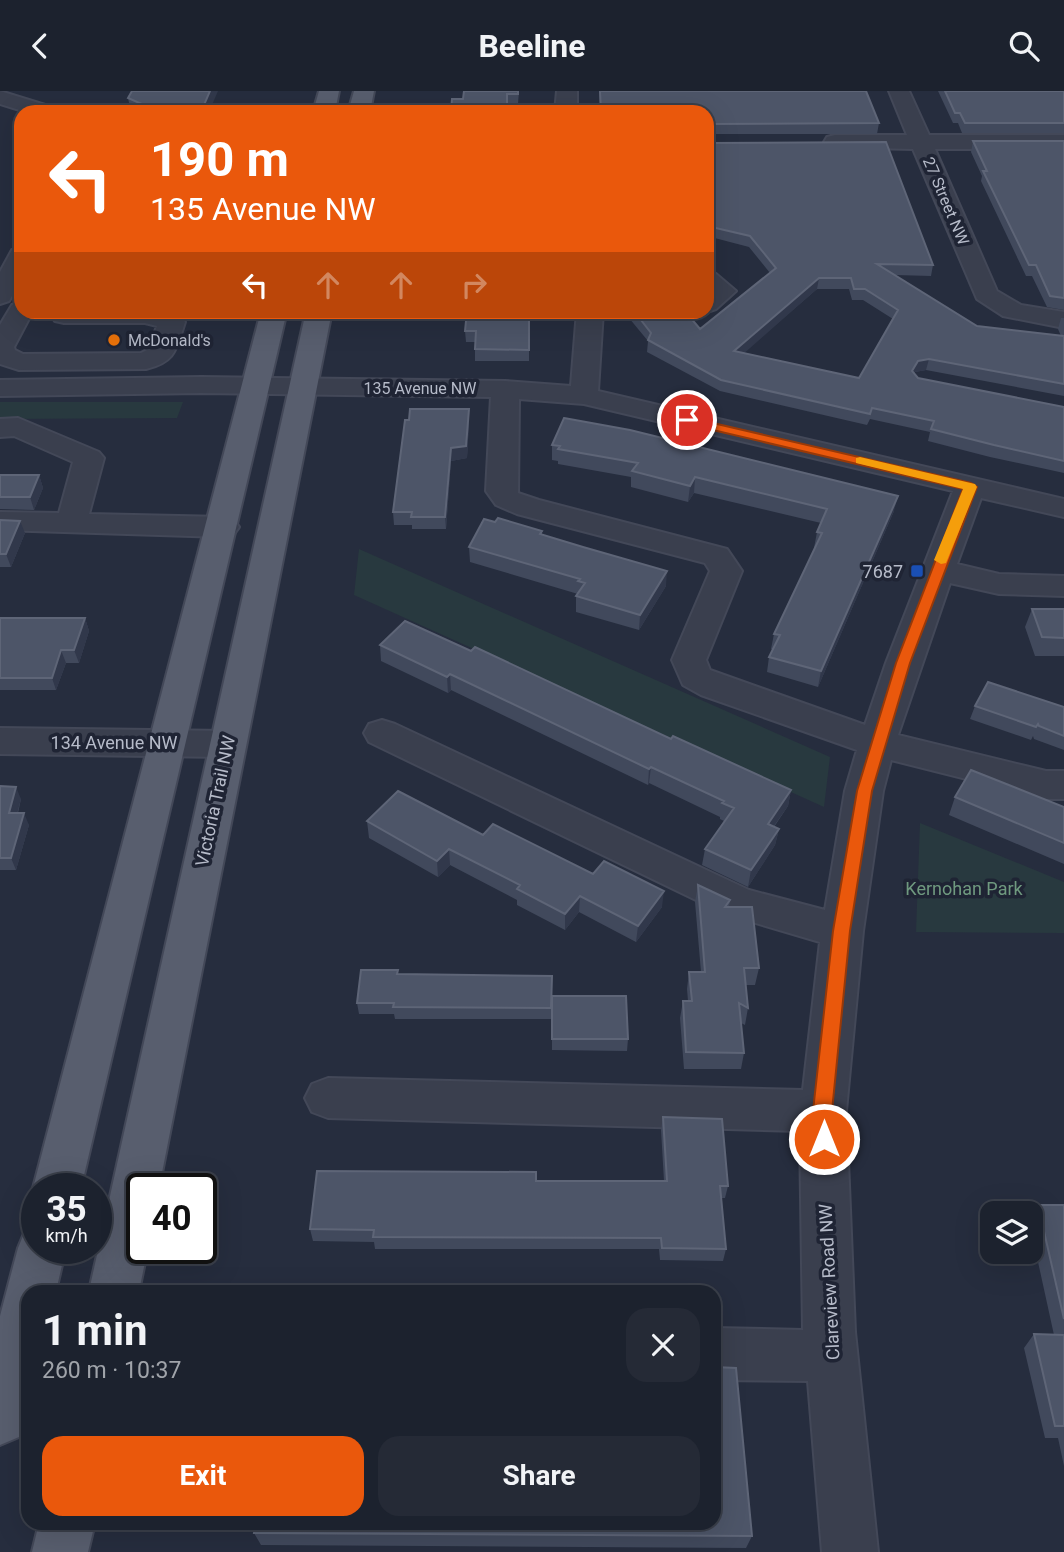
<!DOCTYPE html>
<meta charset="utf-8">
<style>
body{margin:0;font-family:Roboto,sans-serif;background:#252a36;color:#f1f3f6;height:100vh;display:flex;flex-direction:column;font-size:26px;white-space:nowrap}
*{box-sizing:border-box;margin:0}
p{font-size:23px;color:#a0a4aa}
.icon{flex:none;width:38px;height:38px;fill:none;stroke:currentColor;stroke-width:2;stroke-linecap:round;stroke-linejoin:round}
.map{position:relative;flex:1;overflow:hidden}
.sheet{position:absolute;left:21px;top:1194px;width:700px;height:245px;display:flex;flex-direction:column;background:#1c222e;border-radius:21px;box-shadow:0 7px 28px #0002,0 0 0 2px #3a3f4a}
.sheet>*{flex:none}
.hud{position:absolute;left:14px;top:14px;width:700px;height:214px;border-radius:21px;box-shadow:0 7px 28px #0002,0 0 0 2px #3a3f4a;background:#ea580c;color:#fff;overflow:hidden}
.tools{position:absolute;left:980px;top:1110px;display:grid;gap:14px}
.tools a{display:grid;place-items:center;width:63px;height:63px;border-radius:14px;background:#1c222e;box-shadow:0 7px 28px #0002,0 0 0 2px #3a3f4a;font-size:35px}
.speed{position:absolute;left:21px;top:1082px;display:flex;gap:14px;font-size:35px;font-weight:700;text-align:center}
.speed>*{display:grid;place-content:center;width:91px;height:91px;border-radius:50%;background:#1c222e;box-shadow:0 7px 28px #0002,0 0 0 2px #3a3f4a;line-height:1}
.speed small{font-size:18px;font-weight:400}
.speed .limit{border:4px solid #111;border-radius:10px;background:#fff;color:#111}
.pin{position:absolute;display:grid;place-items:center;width:60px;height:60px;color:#fff;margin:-30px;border:4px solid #fff;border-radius:50%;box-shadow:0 2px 7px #0007}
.me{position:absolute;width:77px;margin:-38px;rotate:0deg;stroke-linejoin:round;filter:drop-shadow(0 0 5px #0008)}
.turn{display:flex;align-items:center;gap:24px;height:147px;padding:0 21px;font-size:32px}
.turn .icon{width:91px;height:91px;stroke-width:2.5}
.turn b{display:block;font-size:49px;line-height:60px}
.lanes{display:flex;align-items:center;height:66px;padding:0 21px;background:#0003;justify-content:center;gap:35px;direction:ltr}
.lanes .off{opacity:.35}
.round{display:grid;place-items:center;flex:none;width:74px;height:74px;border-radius:21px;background:#252a36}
.headline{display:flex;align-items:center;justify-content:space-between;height:119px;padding:0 21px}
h1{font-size:42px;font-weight:700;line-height:52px}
.cta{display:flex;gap:14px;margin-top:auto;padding:14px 21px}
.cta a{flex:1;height:80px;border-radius:21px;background:#ea580c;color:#fff;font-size:28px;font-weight:700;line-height:80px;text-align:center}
.cta a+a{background:#252a36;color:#f1f3f6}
header{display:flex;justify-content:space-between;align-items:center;height:91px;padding:0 21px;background:#1c222e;font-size:32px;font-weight:700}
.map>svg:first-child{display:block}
.green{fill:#28393f}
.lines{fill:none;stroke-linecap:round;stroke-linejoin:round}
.minor-casing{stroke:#434858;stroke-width:4}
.major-casing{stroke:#434858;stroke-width:4}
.minor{fill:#3a3f4e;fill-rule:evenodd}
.major{fill:#585e6e;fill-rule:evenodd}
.wall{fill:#41495c;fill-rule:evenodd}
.shaded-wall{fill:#31384b}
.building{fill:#4d5568;stroke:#5e6577;stroke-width:2;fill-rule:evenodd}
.route{fill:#ea580c;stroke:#983908;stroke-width:2}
.slow{fill:#f59e0b}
.food-dot{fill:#e8710a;stroke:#1f2434;stroke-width:2.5}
.transit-dot{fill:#1a4fb4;stroke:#1f2434;stroke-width:2.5}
.labels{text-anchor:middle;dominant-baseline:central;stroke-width:7;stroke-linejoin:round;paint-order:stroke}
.far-street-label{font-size:16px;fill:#b6bbc9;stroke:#1f2434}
.far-poi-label{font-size:16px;fill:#b6bbc9;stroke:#1f2434;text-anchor:start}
.poi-label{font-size:18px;fill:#b6bbc9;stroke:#1f2434;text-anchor:end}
.street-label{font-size:18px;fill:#b6bbc9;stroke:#1f2434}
.park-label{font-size:18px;fill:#6f997f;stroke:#1f2434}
</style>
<header><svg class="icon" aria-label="back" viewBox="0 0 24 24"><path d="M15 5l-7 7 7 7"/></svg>Beeline<svg class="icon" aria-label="search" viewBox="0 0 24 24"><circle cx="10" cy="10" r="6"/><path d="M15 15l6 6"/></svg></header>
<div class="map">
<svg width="1064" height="1461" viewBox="0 0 1064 1461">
<rect width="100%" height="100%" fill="#262d3e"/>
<path class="green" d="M0 311H183L177 327 0 328Z
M359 458 830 666 824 716 354 504Z
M920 732 1064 791V842L916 841Z"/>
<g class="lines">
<g class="minor-casing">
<path id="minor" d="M0 0 55 17 59 21H26L0 13Z
M557 0H577V21H555Z
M889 0H909L929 44H1064V58H935L997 200 1021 214 1064 221V237L1003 225 977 208 913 58 827 56 824 51 827 46 835 44H907Z
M21 157V189L9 210 0 213V181L12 159Z
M707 180 716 183 736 200 716 218 707 221Z
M21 211V220H33L14 256 15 259 23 263 141 262 149 258 157 235 145 232H64L55 230 48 220H163L181 225 185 231C176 258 176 271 146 278L19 279 0 273V234L12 214Z
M577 220H603L598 300 1064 408V426L981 407 957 473 999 483 1064 485V505L999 503 950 492 898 644 1046 680H1064V708H1046L891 669 883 700 863 840 846 1020 855 1241 878 1461H822L808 1290 714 1289V1237L803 1239 800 1040 328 1027 312 1021 305 1007 312 993 328 987 803 999 820 851 725 823 369 651 364 642 369 633 382 629 395 633 749 799 825 819 845 700 857 659 701 604 683 594 672 569 710 480 705 472 517 423 496 414 486 400 491 306 201 302 0 305V289L201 286 505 290 571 295ZM519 308 584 313 953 400 886 572 865 634 710 579 706 569 742 480 727 458 539 409 518 402Z
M18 327 99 361 104 367 89 423 223 426 234 429 239 436 234 443 223 446 0 439V421L59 422 73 371 14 345 0 346V328Z
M0 637 227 640 240 644 245 653 240 662 227 666 0 663Z"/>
</g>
<g class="major-casing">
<path id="major" d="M319 0H339L335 21H313Z
M354 0H374L370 21H348Z
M261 220H287L81 1097H37V1105L33 1097Z
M306 220H332L159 1097H142V1157H148L139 1200H89Z
M37 1136V1157H66L56 1200H28V1321L19 1346 0 1354V1225L18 1157 25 1140Z
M39 1432H95L88 1461H32Z"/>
</g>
<use href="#minor" class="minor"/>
<use href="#major" class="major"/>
</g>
<path class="wall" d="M519 0 518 13H507L463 8Z
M599 0H866L879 32 877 43H707V21H600Z
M938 0H1064V42H962L958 32H953Z
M128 7 209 21H131Z
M973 50H1064V219L1047 216 1032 185H1026L981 90 982 85 971 61Z
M707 52 933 174 931 185 895 184 977 235 1061 245 1058 238 1061 227H1064V305L926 279 915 281V283L918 287 1064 316V382L990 366 928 350 930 341 870 328 867 334 720 300 647 261 648 250 629 227 630 220H685L700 238 770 182 749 156 707 145ZM817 198H849L852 209H863L893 228 859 287 743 262Z
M529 220V270H475V251H466L465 240Z
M469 331 467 367 451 370 446 438H412V434H394L393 421Z
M552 354 894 420 818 596 767 581 769 566 773 559 771 558 774 543 815 457H814L817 441 821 432 694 402 688 411 631 396V386L558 373V370L552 369Z
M0 384H39L43 397 34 419 0 418Z
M0 429 25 442 11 476H0Z
M542 440V443L666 495 639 539 576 521V505L578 503 470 471 469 456Z
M1032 518H1064V565H1035L1025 536Z
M0 527H85L89 540 79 572H66L56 599H0Z
M380 554 471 560 671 648 791 699 788 715 774 736 779 738 775 754 748 796 702 774 705 758 724 730 720 728V726L649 692 648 694 451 599 448 602 381 570Z
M975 615 1064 616V659L1034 648 1033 645 1031 649 970 628Z
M0 695 21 708 18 722 29 734 16 779H0Z
M955 706 1064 716V773L949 724Z
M367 730 483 744 593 783 662 816 636 851 579 821 565 839 517 814V809L450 774 438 786 369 747Z
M698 794 730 809 729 816 759 877 755 894H746L748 917 745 934 741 932 744 962 741 978H684L680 927 683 910H688L687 898 689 881H701L695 811Z
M398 883 552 885 551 928H395L394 923H359L357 912Z
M552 905 628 948 627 960 552 959Z
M663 1026 728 1095 725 1107H721L726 1158 723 1170 660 1169 659 1158H375L374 1151 313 1150 310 1138 536 1090H664L661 1039Z
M1038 1114H1064V1375L1058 1347H1045L1024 1257 1034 1243 1054 1244 1031 1139V1125Z
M254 1442 752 1445 746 1457 261 1454Z"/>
<path class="shaded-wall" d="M210 0H218L209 21H201Z
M819 187 817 198 733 272 734 260Z
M929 268 926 279 915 281 910 291 912 280 918 270Z
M469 318V331L467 367 451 370 446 438 445 426 451 357Z
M39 384 43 397 34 419 30 406Z
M695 386 694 402 688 411 690 395Z
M898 405 894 420 818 596 821 580Z
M20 430 25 442 11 476 6 463Z
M667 480 666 495 639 539 640 524Z
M85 527 89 540 79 572 74 559Z
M61 559 66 572 56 599 52 587Z
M450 583 451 599 448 602 447 586Z
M651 676 649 692 648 694 649 678Z
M16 696 21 708 14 734 9 722Z
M791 699 788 715 764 749 768 733Z
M24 722 29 734 16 779 11 767Z
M779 738 775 754 748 796 751 779Z
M449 758 450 774 438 786 437 770Z
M664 800 662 816 636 851 638 835Z
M580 805 579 821 565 839V823Z"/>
<path class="building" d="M132 0H210L201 21H160L128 7Z
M464 0H518V3H507V21H451L452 8H463Z
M600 0H866L879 32 708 33 707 34V21H601Z
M945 0H1064V32H965L960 22H955Z
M973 50H1064V207L1050 205 1036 174H1029L983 80H987Z
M886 51 933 174 877 173 977 235 1064 245V293L929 268 918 270 912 280 918 287 1064 316V370L994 354 931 338 934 330 872 317 870 323 721 289 648 249 651 242 634 220H685L700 238 776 177 750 145 707 135V52ZM819 187H851L854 198H865L898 219 859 287 734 260Z
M467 220H529V259L475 258 476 240H465Z
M410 318H469L466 355 451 357 445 426H411L412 421H393L405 329H409Z
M564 327 630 339 898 405 821 580 769 566 780 544 774 543 822 442 817 441 827 418 695 386 690 395 632 380 638 372 558 358 560 355 552 354Z
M0 384H39L30 406H0Z
M498 427 542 440 540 443 583 456 667 480 640 524 576 505 585 492 578 490 580 488 469 456 484 428 495 431Z
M0 429 20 430 6 463H0Z
M1032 518H1064V547L1042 546Z
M0 527H85L74 559H61L52 587H0Z
M405 530 471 560 475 556 671 648 673 645 791 699 768 733 779 738 751 779 705 758 734 717 722 712 724 710 651 676 649 678 450 583 447 586 380 554Z
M988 591 1064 616V645L1039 635 1038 633 1036 636 975 615Z
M971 679 1064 716V752L955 706Z
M0 695 16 696 9 722H24L11 767H0Z
M398 700 483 744 493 733 593 783 604 770 664 800 638 835 580 805 565 823 517 798 520 794 449 758 437 770 367 730Z
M698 794 730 809 725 816H752L759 877H744L748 917 739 912 744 962 686 961 683 910H692L689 881H705Z
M361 879H398L397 883 552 885 551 917 393 916 394 912H357Z
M552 905H626L628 948H552Z
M663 1026 722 1028 728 1095H720L726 1158 662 1157 661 1147 373 1146 374 1139 310 1138 317 1080 536 1081V1090H667Z
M1038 1114H1064V1228Z
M1034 1243 1064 1244V1335H1055Z
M714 1276 736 1277 752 1445 254 1442 256 1432H714Z"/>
<path class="route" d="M687 326 971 392 977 396 910 572 872 700 850 840 832 1020 833 1048 830 1054 824 1056 817 1054 814 1048 813 1020 833 840 857 700 896 572 963 398 683 332 681 329Z"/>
<path class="slow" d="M860 366 975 393 977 396 946 472 941 473 934 469 963 398 856 372V367Z"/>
<circle class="food-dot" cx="114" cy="249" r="7"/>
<rect class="transit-dot" x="910" y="473" width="14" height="14" rx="3.5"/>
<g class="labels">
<g class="far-street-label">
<text transform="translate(946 110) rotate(67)">27 Street NW</text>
<text x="420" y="297">135 Avenue NW</text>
</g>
<g class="far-poi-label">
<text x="128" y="249">McDonald's</text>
</g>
<g class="poi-label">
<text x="903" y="480">7687</text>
</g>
<g class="street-label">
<text x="114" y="651">134 Avenue NW</text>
<text transform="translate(215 710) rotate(-78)">Victoria Trail NW</text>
<text transform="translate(829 1191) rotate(-93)">Clareview Road NW</text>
</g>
<g class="park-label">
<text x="964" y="797">Kernohan Park</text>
</g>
</g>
</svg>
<div class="tools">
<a><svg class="icon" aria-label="layers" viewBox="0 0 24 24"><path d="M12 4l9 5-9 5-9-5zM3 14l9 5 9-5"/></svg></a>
</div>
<div class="speed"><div>35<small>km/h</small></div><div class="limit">40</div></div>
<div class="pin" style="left:687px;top:329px;background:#d93025"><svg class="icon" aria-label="arrive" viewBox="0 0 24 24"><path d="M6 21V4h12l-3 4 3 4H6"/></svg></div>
<svg class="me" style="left:824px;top:1048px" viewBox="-20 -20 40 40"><circle r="17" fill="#ea580c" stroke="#fff" stroke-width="3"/><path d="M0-11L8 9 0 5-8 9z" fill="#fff"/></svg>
<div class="hud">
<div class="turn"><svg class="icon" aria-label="left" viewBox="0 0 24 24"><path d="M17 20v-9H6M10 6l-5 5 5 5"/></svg><div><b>190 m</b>135 Avenue NW</div></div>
<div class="lanes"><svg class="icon" aria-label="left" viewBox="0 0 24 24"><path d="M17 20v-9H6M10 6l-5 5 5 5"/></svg><svg class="icon off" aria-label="ahead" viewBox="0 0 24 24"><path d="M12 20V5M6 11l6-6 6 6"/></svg><svg class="icon off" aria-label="ahead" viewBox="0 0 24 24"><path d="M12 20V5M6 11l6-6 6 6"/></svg><svg class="icon off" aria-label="right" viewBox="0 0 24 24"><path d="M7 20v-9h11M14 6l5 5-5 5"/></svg></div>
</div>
<section class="sheet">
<div class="headline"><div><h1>1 min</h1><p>260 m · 10:37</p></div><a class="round"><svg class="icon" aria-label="close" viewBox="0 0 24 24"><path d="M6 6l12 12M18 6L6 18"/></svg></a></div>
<div class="cta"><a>Exit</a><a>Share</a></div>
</section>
</div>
